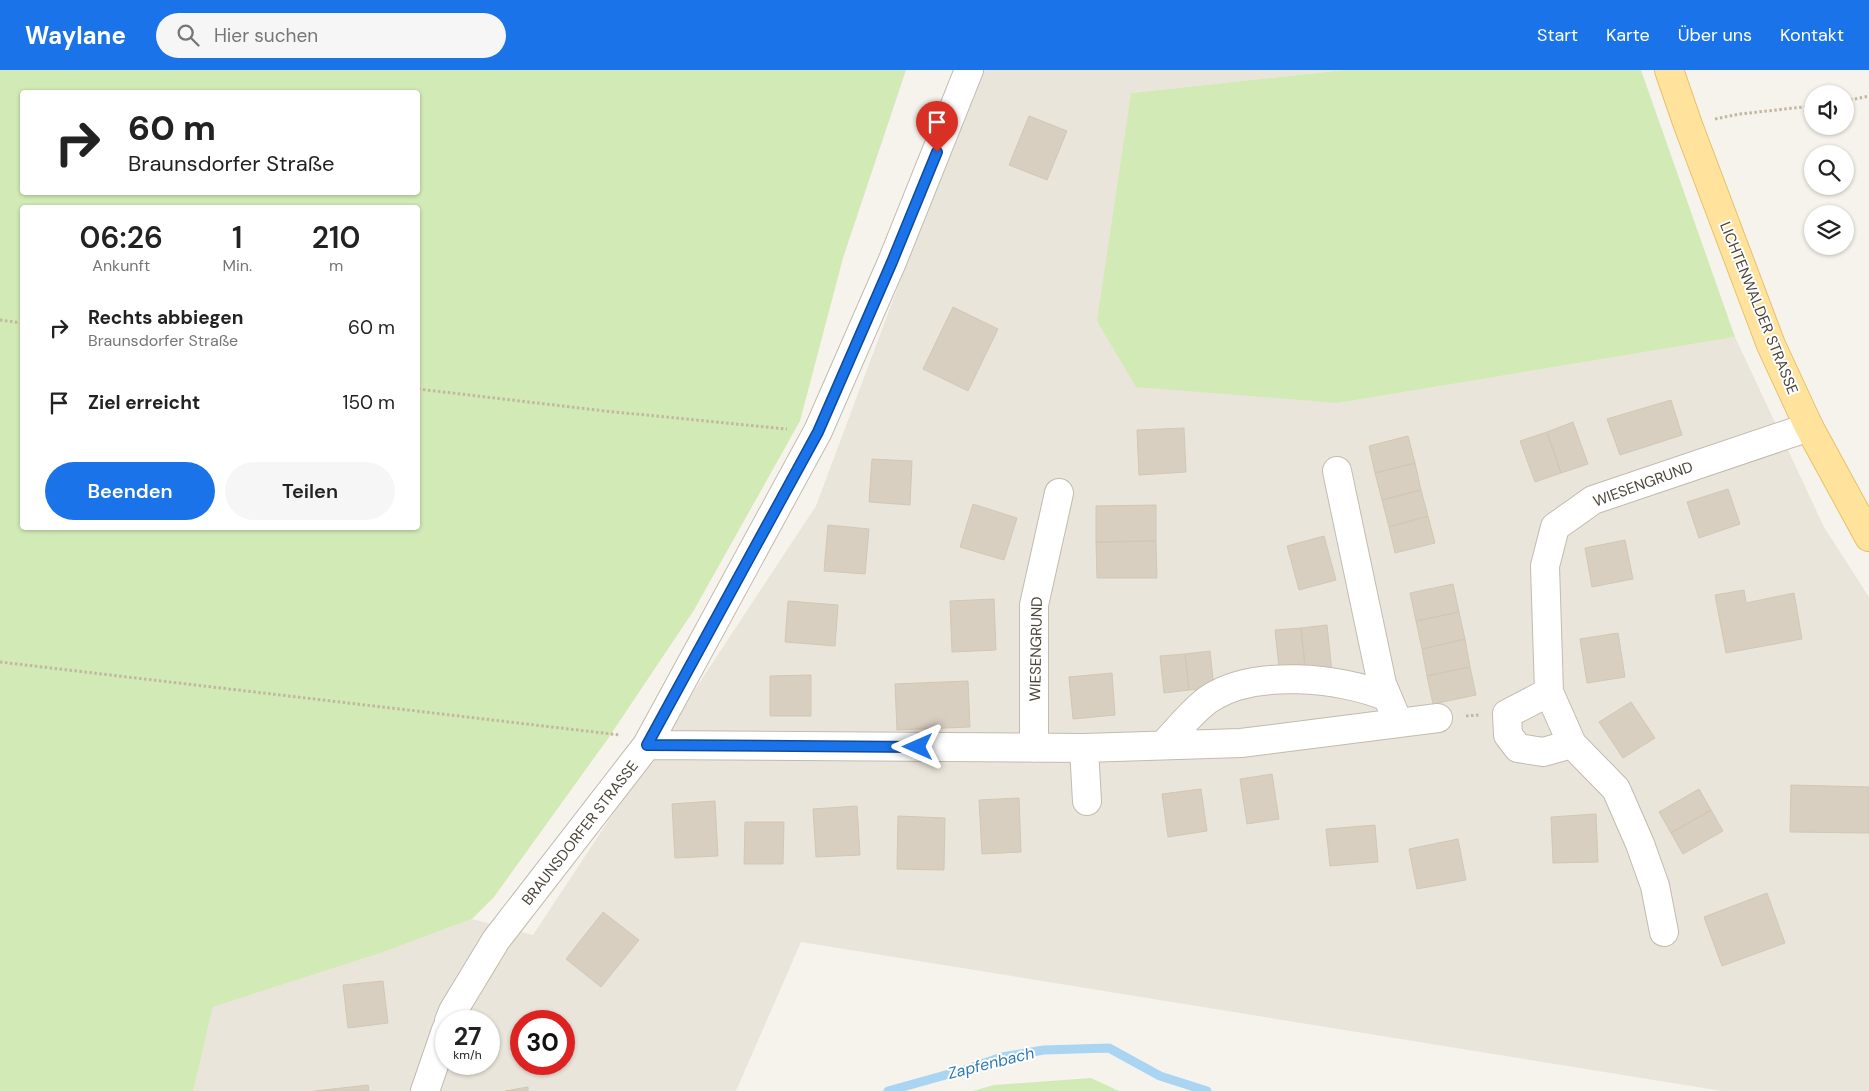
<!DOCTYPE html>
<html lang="de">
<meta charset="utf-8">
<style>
body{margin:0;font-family:"DM Sans",sans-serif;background:#f6f6f6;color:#222;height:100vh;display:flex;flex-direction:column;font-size:19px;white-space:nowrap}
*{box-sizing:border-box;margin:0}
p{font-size:16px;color:#767676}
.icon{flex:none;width:28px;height:28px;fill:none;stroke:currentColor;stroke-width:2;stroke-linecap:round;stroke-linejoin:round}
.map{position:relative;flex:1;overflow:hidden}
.drawer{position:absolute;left:20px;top:135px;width:400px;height:325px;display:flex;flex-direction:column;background:#fff;border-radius:5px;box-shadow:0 1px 4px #0004}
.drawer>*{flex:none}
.guide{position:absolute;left:20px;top:20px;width:400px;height:105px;border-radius:5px;box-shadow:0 1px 4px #0004;background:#fff;color:#222;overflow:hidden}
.buttons{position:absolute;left:1804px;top:15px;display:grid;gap:10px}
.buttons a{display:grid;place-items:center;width:50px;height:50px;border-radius:50%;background:#fff;box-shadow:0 1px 4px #0004;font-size:25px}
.speed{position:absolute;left:435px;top:940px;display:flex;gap:10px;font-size:25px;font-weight:700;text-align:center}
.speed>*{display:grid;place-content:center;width:65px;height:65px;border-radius:50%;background:#fff;box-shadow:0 1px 4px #0004;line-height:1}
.speed small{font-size:12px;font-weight:400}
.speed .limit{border:8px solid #d22;background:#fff;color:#111}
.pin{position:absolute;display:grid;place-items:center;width:42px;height:42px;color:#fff;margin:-51px -21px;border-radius:50% 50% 50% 0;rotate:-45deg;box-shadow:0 0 5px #0007}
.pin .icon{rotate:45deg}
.me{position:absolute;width:55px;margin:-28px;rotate:270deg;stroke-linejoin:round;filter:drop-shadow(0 0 4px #0008)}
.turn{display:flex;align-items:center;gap:18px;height:105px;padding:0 25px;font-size:22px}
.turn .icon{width:65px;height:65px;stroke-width:2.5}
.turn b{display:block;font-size:35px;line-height:42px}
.eta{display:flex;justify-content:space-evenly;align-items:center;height:85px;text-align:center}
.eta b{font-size:30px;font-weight:600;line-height:35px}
.action{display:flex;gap:10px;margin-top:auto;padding:10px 25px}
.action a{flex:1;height:58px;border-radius:30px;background:#1a73e8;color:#fff;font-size:20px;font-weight:600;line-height:58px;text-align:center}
.action a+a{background:#f6f6f6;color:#222}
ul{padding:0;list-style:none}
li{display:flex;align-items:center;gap:15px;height:75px;padding:0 25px}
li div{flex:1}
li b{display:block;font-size:19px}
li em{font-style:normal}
header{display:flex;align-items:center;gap:30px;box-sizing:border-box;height:70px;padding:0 25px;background:#1a73e8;color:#fff}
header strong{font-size:24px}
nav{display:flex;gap:28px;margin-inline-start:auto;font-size:18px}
.search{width:350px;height:45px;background:#f6f6f6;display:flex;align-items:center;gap:12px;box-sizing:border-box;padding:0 18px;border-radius:28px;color:#767676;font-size:19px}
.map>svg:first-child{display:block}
.residential{fill:#eae5da;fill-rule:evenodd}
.green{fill:#d2eab5;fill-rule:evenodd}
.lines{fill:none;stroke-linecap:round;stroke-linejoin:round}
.stream{stroke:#a9d4f2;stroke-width:9}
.building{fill:#d8cfc1;stroke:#d3c7b4}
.minor-casing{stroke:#c2bbae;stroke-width:30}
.major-casing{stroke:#e6c16a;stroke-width:30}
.path{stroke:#c4b79f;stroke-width:3;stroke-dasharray:2.5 2.5;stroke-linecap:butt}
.minor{stroke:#fff;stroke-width:28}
.major{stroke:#ffe39c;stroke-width:28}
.route-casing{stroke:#114b97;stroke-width:12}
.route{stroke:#1a73e8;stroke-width:9}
.labels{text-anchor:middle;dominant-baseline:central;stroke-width:4;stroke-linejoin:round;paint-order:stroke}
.street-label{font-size:15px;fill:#4b4439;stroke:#fff}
.water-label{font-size:16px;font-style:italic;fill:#2e7ab2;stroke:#fff}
</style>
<header>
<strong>Waylane</strong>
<div class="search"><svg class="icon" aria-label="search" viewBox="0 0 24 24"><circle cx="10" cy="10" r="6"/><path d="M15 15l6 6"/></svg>Hier suchen</div>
<nav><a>Start</a><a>Karte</a><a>Über uns</a><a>Kontakt</a></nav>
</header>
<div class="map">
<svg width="1869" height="1021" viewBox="0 0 1869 1021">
<rect width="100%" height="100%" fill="#f6f3ec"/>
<path class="residential" d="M979 0H1344L1131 23 1338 333 1735 267 1824 457 1869 527V1021H1722L801 872 736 1021H193L213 937 384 882 472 849 533 865 816 436ZM446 951H489V994H446ZM521 951H564V994H521Z"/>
<path class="green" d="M0 0H906L843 188 800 351 694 540 607 670 494 827 472 849 384 882 213 937 193 1021H0ZM22 22H418V122H22ZM22 138H418V458H22Z
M1344 0H1641L1735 267 1338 333 1136 317 1097 251 1131 23Z
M1091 1008 1119 1021H973L994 1015Z"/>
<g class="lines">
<path class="stream" d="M888 1021 967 999 1002 987 1044 980 1109 978 1160 1006 1207 1021"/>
</g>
<path class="building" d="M1029 46 1067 61 1047 110 1009 95Z
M953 237 998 259 968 321 923 299Z
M1671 330 1682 365 1620 385 1607 349Z
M1573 352 1588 394 1561 403 1547 362Z
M1184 358 1186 402 1139 405 1137 360Z
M1547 362 1561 403 1535 412 1520 371Z
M1408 366 1415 393 1375 403 1369 376Z
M872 389 912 391 910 435 869 432Z
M1415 393 1421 420 1382 430 1375 403Z
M1728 419 1740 454 1699 468 1687 432Z
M1421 420 1428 446 1389 457 1382 430Z
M973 434 1017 448 1004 490 960 477Z
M1156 435V471L1096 472V436Z
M1428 446 1435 473 1395 483 1389 457Z
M828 455 869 459 865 504 824 501Z
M1324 466 1336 510 1299 520 1287 476Z
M1625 470 1633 509 1592 517 1585 478Z
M1156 471 1157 508H1097L1096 472Z
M1453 514 1459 542 1416 551 1410 523Z
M1744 520 1746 533 1794 523 1802 569 1726 583 1715 525Z
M994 529 996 580 952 582 950 531Z
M788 531 838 535 835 576 785 572Z
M1459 542 1465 569 1422 579 1416 551Z
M1327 555 1332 602 1306 605 1301 558Z
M1301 558 1306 605 1280 607 1275 560Z
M1618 563 1625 607 1587 613 1580 569Z
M1465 569 1470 597 1427 606 1422 579Z
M1210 581 1214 618 1189 620 1185 584Z
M1185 584 1189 620 1164 623 1160 586Z
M1470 597 1476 625 1433 634 1427 606Z
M1112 603 1115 645 1073 649 1069 607Z
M811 605V646H770V606Z
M968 611 970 657 897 660 895 614Z
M1631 632 1655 668 1623 688 1599 652Z
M1272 704 1279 749 1247 754 1240 709Z
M1791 715 1869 717V763L1790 762Z
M1201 719 1207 761 1168 767 1162 724Z
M1699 719 1711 740 1671 763 1659 742Z
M1019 728 1021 782 982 784 979 730Z
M715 731 718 786 675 788 672 734Z
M857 736 860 785 816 787 813 739Z
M1711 740 1723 761 1683 784 1671 763Z
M1596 744 1598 792 1553 793 1551 747Z
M898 746 945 748 944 800 897 799Z
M745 752H784L783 794H744Z
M1375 755 1378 792 1330 796 1326 759Z
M1458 769 1466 810 1417 819 1409 779Z
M1767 823 1785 873 1722 896 1704 847Z
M603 842 639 870 601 917 566 889Z
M383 911 388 953 348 958 343 915Z
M368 1015 369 1021H315Z
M528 1017V1021H505Z"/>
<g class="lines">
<g class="minor-casing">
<path id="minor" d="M1337 401 1382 614 1398 652
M1549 622 1572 674 1616 719 1640 774 1655 816 1664 862
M1572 674 1543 682 1518 678 1508 665 1507 644 1549 622 1545 496 1555 457 1593 430 1809 357
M647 675 1084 678 1241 673 1438 648
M1163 675C1176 662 1194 639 1209 629 1254 599 1340 607 1387 627
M1034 678V535L1059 423
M1084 678 1087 731
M449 951 453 941 496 870 647 675 818 361 892 192 969 0
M425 1021 446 960"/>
</g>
<g class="major-casing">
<path id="major" d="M1669 0 1688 55 1771 275 1809 357 1869 467"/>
</g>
<path class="path" d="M1845 31 1869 26
M1715 49 1740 44 1812 36
M0 250 22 253
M418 319 605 341 787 359
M0 592 620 665
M1466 646 1479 645"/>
<use href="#minor" class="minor"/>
<use href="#major" class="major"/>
</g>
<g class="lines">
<g class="route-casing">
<path id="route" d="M918 677 647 675 818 362 892 192 937 82"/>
</g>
<use href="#route" class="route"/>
</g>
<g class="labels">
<g class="street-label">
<text transform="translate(1759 238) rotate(68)">LICHTENWALDER STRASSE</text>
<text transform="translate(1643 414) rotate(-20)">WIESENGRUND</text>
<text transform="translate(1036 579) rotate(-89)">WIESENGRUND</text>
<text transform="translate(580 763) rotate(-52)">BRAUNSDORFER STRASSE</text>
</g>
<g class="water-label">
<text transform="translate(991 993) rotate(-14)">Zapfenbach</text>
</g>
</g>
</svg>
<div class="buttons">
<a><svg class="icon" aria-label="sound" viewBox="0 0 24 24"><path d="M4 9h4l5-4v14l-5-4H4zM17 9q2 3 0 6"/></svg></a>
<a><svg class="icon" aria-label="search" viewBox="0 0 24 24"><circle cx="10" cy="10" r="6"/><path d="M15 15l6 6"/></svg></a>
<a><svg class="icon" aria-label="layers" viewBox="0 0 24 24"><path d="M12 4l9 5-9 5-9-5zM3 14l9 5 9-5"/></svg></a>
</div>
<div class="speed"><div>27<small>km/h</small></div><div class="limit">30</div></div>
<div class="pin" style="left:937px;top:82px;background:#d93025"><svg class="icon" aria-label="arrive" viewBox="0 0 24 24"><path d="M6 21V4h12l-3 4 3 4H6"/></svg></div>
<svg class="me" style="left:918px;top:677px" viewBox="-20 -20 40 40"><path d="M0-17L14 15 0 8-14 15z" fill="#1a73e8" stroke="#fff" stroke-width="4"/></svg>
<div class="guide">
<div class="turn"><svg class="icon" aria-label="right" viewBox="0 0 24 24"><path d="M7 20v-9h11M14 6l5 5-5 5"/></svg><div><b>60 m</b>Braunsdorfer Straße</div></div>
</div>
<section class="drawer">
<div class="eta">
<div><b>06:26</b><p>Ankunft</p></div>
<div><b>1</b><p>Min.</p></div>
<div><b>210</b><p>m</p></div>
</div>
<ul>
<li><svg class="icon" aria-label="right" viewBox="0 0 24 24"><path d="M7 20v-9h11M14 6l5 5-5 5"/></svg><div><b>Rechts abbiegen</b><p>Braunsdorfer Straße</p></div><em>60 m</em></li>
<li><svg class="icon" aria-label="arrive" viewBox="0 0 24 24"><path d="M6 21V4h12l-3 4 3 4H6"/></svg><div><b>Ziel erreicht</b></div><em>150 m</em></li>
</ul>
<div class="action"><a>Beenden</a><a>Teilen</a></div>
</section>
</div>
